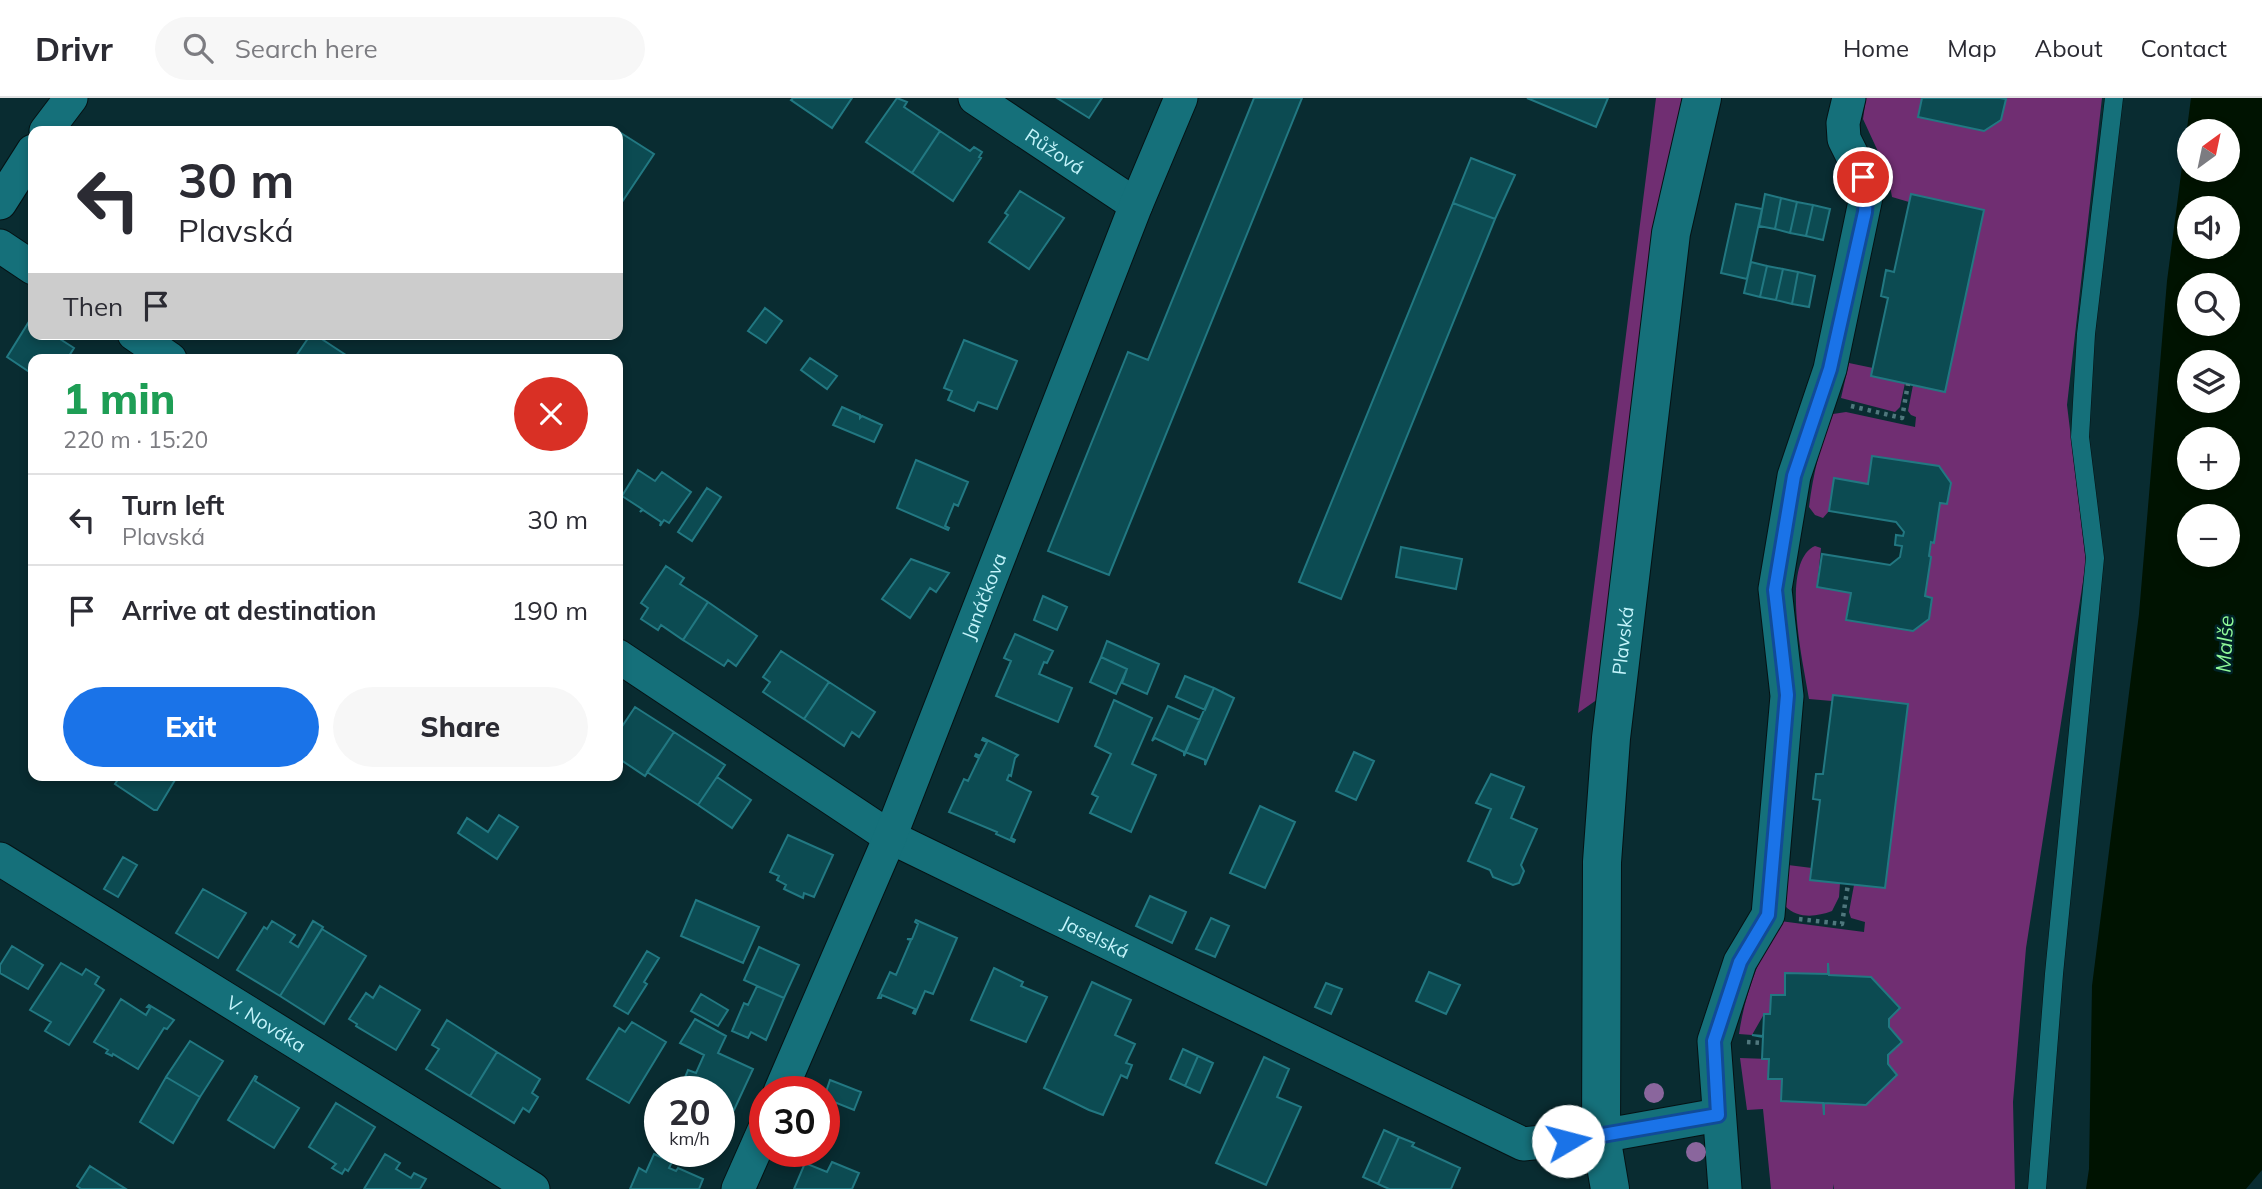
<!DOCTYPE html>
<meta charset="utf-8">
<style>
body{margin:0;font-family:Mulish,sans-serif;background:#f7f7f7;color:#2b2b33;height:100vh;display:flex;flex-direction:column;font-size:26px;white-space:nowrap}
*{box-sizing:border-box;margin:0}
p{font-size:23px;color:#7c7c81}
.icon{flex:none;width:38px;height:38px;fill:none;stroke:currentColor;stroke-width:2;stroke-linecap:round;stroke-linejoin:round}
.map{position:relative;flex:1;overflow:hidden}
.drawer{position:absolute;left:28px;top:256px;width:595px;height:427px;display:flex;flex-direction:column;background:#fff;border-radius:14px;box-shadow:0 4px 10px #0003}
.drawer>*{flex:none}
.top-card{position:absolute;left:28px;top:28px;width:595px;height:214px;border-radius:14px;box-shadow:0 4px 10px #0003;background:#fff;color:#2b2b33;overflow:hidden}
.needle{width:46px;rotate:33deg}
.fabs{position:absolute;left:2177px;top:21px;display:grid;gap:14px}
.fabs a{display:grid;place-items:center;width:63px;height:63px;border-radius:50%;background:#fff;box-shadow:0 4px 10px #0003;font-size:35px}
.speed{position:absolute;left:644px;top:978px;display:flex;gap:14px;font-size:35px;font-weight:700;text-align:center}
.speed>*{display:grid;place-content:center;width:91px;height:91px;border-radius:50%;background:#fff;box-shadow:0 4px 10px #0003;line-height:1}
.speed small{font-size:18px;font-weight:400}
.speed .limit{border:10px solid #d22;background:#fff;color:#111}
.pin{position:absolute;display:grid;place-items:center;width:60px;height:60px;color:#fff;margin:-30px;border:4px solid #fff;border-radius:50%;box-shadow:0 2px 7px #0007}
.me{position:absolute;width:77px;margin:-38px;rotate:82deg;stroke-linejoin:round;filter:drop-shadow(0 0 5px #0008)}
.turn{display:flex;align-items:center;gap:24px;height:147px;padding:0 35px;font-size:32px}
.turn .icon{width:91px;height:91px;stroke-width:2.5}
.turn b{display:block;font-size:49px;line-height:60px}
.then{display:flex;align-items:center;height:66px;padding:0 35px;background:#0003;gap:14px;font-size:26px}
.round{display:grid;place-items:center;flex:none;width:74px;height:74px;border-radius:37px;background:#f7f7f7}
.head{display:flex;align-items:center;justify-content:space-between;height:119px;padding:0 35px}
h1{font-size:42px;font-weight:800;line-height:52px;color:#1e9e55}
.button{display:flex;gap:14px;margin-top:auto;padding:14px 35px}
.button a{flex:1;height:80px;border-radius:42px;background:#1a73e8;color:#fff;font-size:28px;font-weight:800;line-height:80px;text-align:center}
.button a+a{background:#f7f7f7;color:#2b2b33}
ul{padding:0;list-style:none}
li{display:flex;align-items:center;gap:21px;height:91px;padding:0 35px;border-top:2px solid #e1e1e2}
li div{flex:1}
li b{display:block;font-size:26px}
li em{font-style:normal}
header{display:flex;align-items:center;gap:42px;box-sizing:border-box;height:98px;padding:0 35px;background:#fff;border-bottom:2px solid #e1e1e2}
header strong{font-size:33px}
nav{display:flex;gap:38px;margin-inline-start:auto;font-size:24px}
.search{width:490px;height:63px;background:#f7f7f7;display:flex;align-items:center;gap:18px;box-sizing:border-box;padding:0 24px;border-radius:38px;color:#7c7c81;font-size:26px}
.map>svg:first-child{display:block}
.green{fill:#702e72}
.water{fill:#001301;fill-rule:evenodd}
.building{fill:#0c4b52;stroke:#227882;stroke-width:2}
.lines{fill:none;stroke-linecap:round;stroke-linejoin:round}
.service-casing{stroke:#051214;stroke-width:19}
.minor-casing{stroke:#051214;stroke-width:35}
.tertiary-casing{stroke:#051214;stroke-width:40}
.path{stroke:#4f777d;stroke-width:4.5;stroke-dasharray:3.5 5;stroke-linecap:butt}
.service{stroke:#15707a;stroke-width:18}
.minor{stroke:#15707a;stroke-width:33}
.tertiary{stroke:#15707a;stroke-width:38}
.tree{fill:#8a669d}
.route-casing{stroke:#114b97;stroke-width:18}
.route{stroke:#1a73e8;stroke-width:12}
.labels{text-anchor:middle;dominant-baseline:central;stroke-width:5;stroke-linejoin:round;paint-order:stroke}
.street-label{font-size:19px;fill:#c4f4fb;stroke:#002327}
.water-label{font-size:21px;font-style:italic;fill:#8ffa99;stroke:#002327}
</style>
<header>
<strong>Drivr</strong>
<div class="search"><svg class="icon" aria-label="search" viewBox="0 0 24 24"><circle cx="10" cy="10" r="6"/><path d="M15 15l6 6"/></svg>Search here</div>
<nav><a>Home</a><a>Map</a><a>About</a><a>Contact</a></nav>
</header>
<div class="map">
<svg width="2262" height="1091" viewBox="0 0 2262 1091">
<rect width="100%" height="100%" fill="#092c31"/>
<path class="green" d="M1656 0H1682L1655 148 1598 601 1578 615Z
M1866 0H1922L1918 19 1984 33 2001 22 2006 1 2000 0H2102L2067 307 2086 464 2026 850 2013 1004 2015 1091H1834L1833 1086V1091H1771L1763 1011 1747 1012 1740 960 1769 961 1768 981H1782L1781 1003 1823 1005V1017L1824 1005 1888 966V957L1902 944 1889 929V921L1899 910 1871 879 1829 877 1828 865V876L1786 875 1785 897H1771L1770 916H1764L1752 937 1739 936C1745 895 1759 859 1780 823L1864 834 1865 824 1851 820 1849 814 1854 787 1885 790 1908 607 1833 597 1832 603 1809 601C1804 568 1779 464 1815 448L1821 450 1817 489 1851 495 1847 522 1913 533 1929 521 1932 500 1925 498 1931 459 1929 458 1940 405H1947L1951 385 1939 368 1873 358 1868 386 1834 380 1829 413 1823 420 1815 417 1809 409C1813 377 1820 346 1833 316L1846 314 1915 329 1916 319 1911 317 1908 313 1913 287 1945 294 1984 113 1911 96 1909 104 1892 99 1887 73 1863 21Z
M1849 265 1873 270 1905 285 1900 309 1895 314 1841 300Z
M1788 767 1812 770 1840 785 1839 799 1832 813C1816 819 1798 821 1785 808Z"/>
<path class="water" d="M2191 0H2262V1072L2246 1091H2086L2089 1071 2092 888 2139 516 2167 183ZM2189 33H2228V72H2189ZM2228 110V149H2189V110ZM2228 187V226H2189V187ZM2189 264H2228V303H2189ZM2228 341V380H2189V341ZM2228 418V457H2189V418Z"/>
<path class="building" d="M793 0H852L832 30 791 2Z
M897 0 907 4 904 9 940 33 912 75 866 44Z
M1057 0H1102L1089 20Z
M1254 0H1302L1109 477 1048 453 1128 254 1148 262Z
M1527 0H1608L1596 29Z
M1922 0H2000L2006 1 2001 22 1984 33 1918 19Z
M940 33 970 53 974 49 982 54 979 59 981 60 953 103 912 75Z
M621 35 654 56 618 110V40Z
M1471 60 1515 77 1495 121 1453 105Z
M1020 93 1064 120 1029 171 989 144 1008 117 1005 115Z
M1765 96 1781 100 1775 131 1759 128Z
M1911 96 1984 112 1945 294 1871 278 1888 200 1881 198 1886 172 1894 174Z
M1781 100 1797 104 1790 135 1775 131Z
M1797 104 1813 107 1806 138 1790 135Z
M1453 105 1495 121 1341 501 1299 484Z
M1736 106 1762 111 1747 181 1721 175Z
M1813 107 1830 111 1823 142 1806 138Z
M1751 164 1767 168 1760 199 1744 195Z
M1767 168 1783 171 1776 202 1760 199Z
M1783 171 1798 174 1792 206 1776 202Z
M1798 174 1815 178 1809 209 1792 206Z
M765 210 782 223 766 245 748 233Z
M30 222 33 224V236H52L74 250 67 261H33L31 275 7 259Z
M311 236H314L349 259 348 261H294Z
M964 242 1017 263 997 311 978 304 974 313 948 302 952 293 944 290Z
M810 260 837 278 827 291 801 272Z
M842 309 860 317V320L862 318 882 327 874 344 833 327Z
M1872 358 1939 368 1951 385 1947 406 1940 405 1934 445 1931 444 1929 458 1931 459 1925 498 1932 500 1929 521 1913 533 1846 522 1851 495 1817 489 1822 456 1890 467 1900 459 1902 448 1895 447 1896 437 1903 438 1904 434 1896 424 1829 413 1834 380 1868 386Z
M916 362 968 384 958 408 954 406 945 428 949 430 948 432 897 410Z
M638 372 655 383 662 374 691 394 669 425 664 422 660 428 661 424 643 412 640 414 642 411 622 398Z
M707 390 721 399 692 443 678 434Z
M1401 449 1462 461 1456 491 1396 479Z
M911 461 949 475 936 494 930 490 910 520 882 501Z
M666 468 684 480 680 486 708 504 683 542 661 527 658 532 641 521 648 510 641 505Z
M1043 498 1067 509 1057 532 1034 522Z
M708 504 757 538 736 568 728 562 724 568 683 542Z
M1015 536 1053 553 1047 565 1044 564 1039 576 1072 590 1058 624 996 598 1011 563 1004 560Z
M1107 543 1159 566 1147 596 1122 585 1127 571 1101 559Z
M781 553 829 584 804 621 763 594 770 584 763 579Z
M1101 559 1127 571 1116 596 1090 584Z
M1185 578 1214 590 1205 612 1176 599Z
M829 584 875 614 859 639 852 634 844 648 804 621Z
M1214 590 1234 600 1205 667V662L1185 654Z
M1833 597 1908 606 1885 790 1810 782 1820 702 1813 701 1816 676H1823Z
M1114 602 1152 620 1132 666 1156 677 1131 734 1090 715 1098 699 1092 696 1111 656 1095 648Z
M1168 608 1200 622 1184 658V654L1155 640 1152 643Z
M635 609 674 634 645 678 618 660V623L623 627Z
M674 634 725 667 698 707 647 674Z
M983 640 1018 657 1015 660 1011 678 1009 677 1007 682 1031 694 1011 740 1015 742 1014 744 996 736 997 734 949 714 964 681 968 683 979 660 975 658 976 656 980 658 987 644 982 642Z
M1354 654 1374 663 1356 702 1336 693Z
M1491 676 1524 689 1511 720 1537 731 1521 767 1524 773 1519 785 1513 787 1493 779 1490 772 1468 763 1491 711 1476 705Z
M121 677H178L157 712H154L115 686Z
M717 679 751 702 732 730 698 707Z
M1260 708 1295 724 1265 790 1230 775Z
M499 717 518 729 497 761 458 735 467 720 488 734Z
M788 737 833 757 814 799 804 795 803 800 784 791 786 787 777 782 779 778 770 774Z
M123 759 137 767 118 799 104 791Z
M203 791 246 815 218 860 176 835Z
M1150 798 1186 814 1172 845 1136 828Z
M696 802 759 829 743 865 681 838Z
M1211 820 1229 828 1215 859 1196 851Z
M916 822 957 840 933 896 925 893 915 916 913 915 915 911 882 897 881 900H878L890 874 896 877 911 842 907 841H912L918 826 915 824Z
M272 823 295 837 290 844 298 849 313 823 323 829 280 898 237 872 264 829 267 831Z
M322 831 366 858 324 926 280 898Z
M12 848 43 867 28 891 0 875V867Z
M759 849 799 867 784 900 744 882Z
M647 853 659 860 644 884 647 886 628 916 614 908Z
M61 865 82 877 86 871 99 879 95 886 104 892 69 947 45 933 51 924 30 912Z
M1828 865 1829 877 1871 879 1900 910 1889 921V929L1902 944 1888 957V966L1897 977 1866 1007 1824 1005V1017L1823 1005 1781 1003 1782 981H1768L1769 961H1762L1763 939 1752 937 1763 938 1764 916H1770L1771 897H1785V875L1828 876Z
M994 870 1023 884 1021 888 1047 899 1026 944 971 922Z
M1429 874 1460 887 1446 916 1416 903Z
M1092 884 1131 902 1115 937 1135 946 1126 965 1132 967 1127 980 1121 977 1103 1017 1089 1012 1044 990Z
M1326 885 1342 891 1331 916 1315 909Z
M380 888 420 912 396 952 356 928 357 926 349 921 366 895 373 900Z
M757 888 784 900 766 942 751 934 748 940 732 933 744 905 748 907Z
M701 896 728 912 718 928 691 913Z
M121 901 146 917 150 910 147 909 149 907 174 922 167 931 164 930 138 971 113 956 112 958 106 955 108 952 94 944Z
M695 921 726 938 718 955 753 971 734 1012 732 1010 728 1018 720 1014 719 1016V994H679L688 972 696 975 704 957 680 945Z
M447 922 497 954 470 998 426 971 439 951 432 947Z
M632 924 666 944 629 1005 587 981 619 930 625 934Z
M190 943 223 963 200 999 166 979Z
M1183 951 1198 958 1185 988 1170 981Z
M497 954 540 981 532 995 538 999 529 1014 523 1010 514 1025 470 998Z
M1198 958 1213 965 1200 995 1185 988Z
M1264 959 1289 971 1277 999 1301 1009 1266 1087 1216 1065Z
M255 978 257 979 255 983 299 1010 274 1050 228 1022Z
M166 979 200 999 173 1045 140 1024Z
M830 982 861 994 854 1012 824 1000Z
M336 1005 375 1029 348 1073 345 1071 342 1076 332 1070 336 1066 309 1049Z
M1384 1032 1399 1039 1378 1086 1363 1079Z
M1399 1039 1414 1045 1412 1048 1460 1070 1451 1091H1389L1378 1086Z
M385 1056 400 1065 396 1071 411 1080 414 1075 426 1081 420 1091H364Z
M654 1056 672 1064 669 1070 676 1073 678 1070 703 1081 699 1091H630L639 1070 646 1074Z
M832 1064 859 1075 852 1091H794L805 1065 827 1074Z
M90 1068 126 1091H81L77 1088Z"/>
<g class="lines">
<g class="service-casing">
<path id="service" d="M2037 1091 2054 876 2095 460 2080 339 2086 236 2114 0"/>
</g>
<g class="minor-casing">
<g id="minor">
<path id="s1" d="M975 0 1136 107"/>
<path d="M46 33 71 0"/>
<path d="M0 105 33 53"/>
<path d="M0 148 33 170"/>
<path d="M134 236 170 261"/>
<path id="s2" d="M618 558 890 739 1523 1046 1601 1038 1718 1017"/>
<path id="s3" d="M0 761 533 1091"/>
<path id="s4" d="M780 994 890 739 1136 107 1181 0"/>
<path d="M738 1091 765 1030"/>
<path d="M1725 1091 1714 943 1740 864 1768 817 1787 598 1775 491 1794 378 1830 271 1866 99 1863 79 1844 41 1843 25 1849 0"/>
</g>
</g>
<g class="tertiary-casing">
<g id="tertiary">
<path id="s5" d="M1610 1091 1601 1038 1602 764 1611 640 1671 135 1702 0"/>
</g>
</g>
<path class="path" d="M1851 308 1902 320 1908 286
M1799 821 1842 826 1848 786
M1747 944 1763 945"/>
<use href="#service" class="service"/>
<use href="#minor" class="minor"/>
<use href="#tertiary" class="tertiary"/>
</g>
<g class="tree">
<circle cx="1654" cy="995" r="10"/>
<circle cx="1696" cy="1054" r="10"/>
</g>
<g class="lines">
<g class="route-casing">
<path id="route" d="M1568 1043 1718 1017 1714 943 1740 864 1768 817 1787 597 1775 492 1794 378 1830 271 1865 114 1866 99 1863 79"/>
</g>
<use href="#route" class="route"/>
</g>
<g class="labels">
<g class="street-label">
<text stroke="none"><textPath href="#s1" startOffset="96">Růžová</textPath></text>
<text stroke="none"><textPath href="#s4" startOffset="536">Janáčkova</textPath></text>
<text stroke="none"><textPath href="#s5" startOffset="550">Plavská</textPath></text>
<text stroke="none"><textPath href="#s2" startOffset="555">Jaselská</textPath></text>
<text stroke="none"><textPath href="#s3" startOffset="313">V. Nováka</textPath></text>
</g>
<g class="water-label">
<text transform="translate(2224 546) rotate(-87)">Malše</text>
</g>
</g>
</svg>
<div class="fabs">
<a><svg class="needle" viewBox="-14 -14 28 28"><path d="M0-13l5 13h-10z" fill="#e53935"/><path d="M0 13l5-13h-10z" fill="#7c7c81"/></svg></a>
<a><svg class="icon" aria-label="sound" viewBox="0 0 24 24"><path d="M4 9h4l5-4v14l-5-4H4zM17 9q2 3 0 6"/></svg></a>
<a><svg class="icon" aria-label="search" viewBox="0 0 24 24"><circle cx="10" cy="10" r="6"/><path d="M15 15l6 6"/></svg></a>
<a><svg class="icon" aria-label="layers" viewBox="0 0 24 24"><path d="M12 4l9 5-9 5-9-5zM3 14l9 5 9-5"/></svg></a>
<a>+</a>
<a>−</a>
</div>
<div class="speed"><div>20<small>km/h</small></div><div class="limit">30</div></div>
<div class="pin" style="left:1863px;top:79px;background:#d93025"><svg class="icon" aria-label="arrive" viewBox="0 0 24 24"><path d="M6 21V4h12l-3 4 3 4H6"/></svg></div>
<svg class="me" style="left:1568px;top:1043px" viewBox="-20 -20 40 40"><circle r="19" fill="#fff"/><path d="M0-13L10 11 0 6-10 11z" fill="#1a73e8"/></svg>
<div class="top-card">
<div class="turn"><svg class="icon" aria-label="left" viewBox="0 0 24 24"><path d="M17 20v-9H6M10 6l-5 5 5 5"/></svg><div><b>30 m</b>Plavská</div></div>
<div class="then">Then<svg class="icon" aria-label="arrive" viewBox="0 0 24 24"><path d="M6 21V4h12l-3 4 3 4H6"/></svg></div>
</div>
<section class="drawer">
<div class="head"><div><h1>1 min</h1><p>220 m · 15:20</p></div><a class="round" style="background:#d93025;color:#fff"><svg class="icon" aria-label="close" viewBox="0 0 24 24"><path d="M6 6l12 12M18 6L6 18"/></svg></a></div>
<ul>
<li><svg class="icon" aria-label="left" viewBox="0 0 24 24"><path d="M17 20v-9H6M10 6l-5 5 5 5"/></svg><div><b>Turn left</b><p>Plavská</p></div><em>30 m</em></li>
<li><svg class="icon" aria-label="arrive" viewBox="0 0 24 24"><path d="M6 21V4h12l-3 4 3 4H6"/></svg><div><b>Arrive at destination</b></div><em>190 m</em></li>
</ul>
<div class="button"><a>Exit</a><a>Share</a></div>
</section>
</div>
